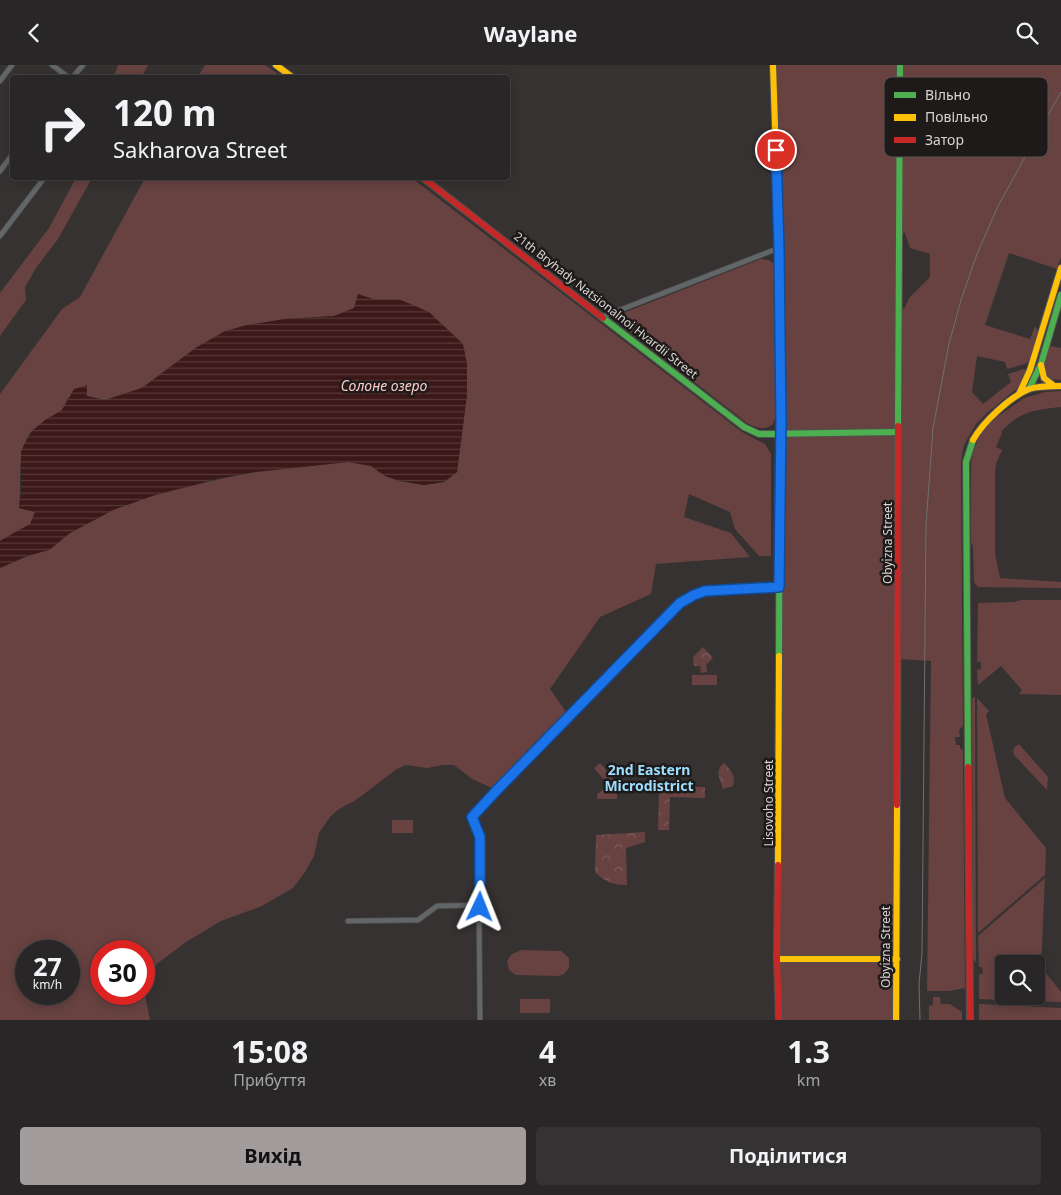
<!DOCTYPE html>
<html lang="uk">
<meta charset="utf-8">
<style>
body{margin:0;font-family:"Noto Sans",sans-serif;background:#343232;color:#f1f3f6;height:100vh;display:flex;flex-direction:column;font-size:19px;white-space:nowrap}
*{box-sizing:border-box;margin:0}
p{font-size:16px;color:#a5a5a7}
.icon{flex:none;width:28px;height:28px;fill:none;stroke:currentColor;stroke-width:2;stroke-linecap:round;stroke-linejoin:round}
.map{position:relative;height:955px;overflow:hidden}
.sheet{display:flex;flex-direction:column;background:#282626;flex:1}
.sheet>*{flex:none}
.guide{position:absolute;left:10px;top:10px;width:500px;height:105px;border-radius:5px;box-shadow:0 2px 12px #0003,0 0 0 1px #444343;background:#282626;color:#f1f3f6;overflow:hidden}
.fabs{position:absolute;left:995px;top:890px;display:grid;gap:10px}
.fabs a{display:grid;place-items:center;width:50px;height:50px;border-radius:5px;background:#282626;box-shadow:0 2px 12px #0003,0 0 0 1px #444343;font-size:25px}
.speed{position:absolute;left:15px;top:875px;display:flex;gap:10px;font-size:25px;font-weight:700;text-align:center}
.speed>*{display:grid;place-content:center;width:65px;height:65px;border-radius:50%;background:#282626;box-shadow:0 2px 12px #0003,0 0 0 1px #444343;line-height:1}
.speed small{font-size:12px;font-weight:400}
.speed .limit{border:8px solid #d22;background:#fff;color:#111}
.pin{position:absolute;display:grid;place-items:center;width:42px;height:42px;color:#fff;margin:-21px;border:2px solid #fff;border-radius:50%;box-shadow:0 1px 5px #0007}
.me{position:absolute;width:55px;margin:-28px;rotate:2deg;stroke-linejoin:round;filter:drop-shadow(0 0 4px #0008)}
.turn{display:flex;align-items:center;gap:18px;height:105px;padding:0 20px;font-size:22px}
.turn .icon{width:65px;height:65px;stroke-width:2.5}
.turn b{display:block;font-size:35px;line-height:42px}
.eta{display:flex;justify-content:space-evenly;align-items:center;height:85px;text-align:center}
.eta b{font-size:30px;font-weight:700;line-height:35px}
.cta{display:flex;gap:10px;margin-top:auto;padding:10px 20px}
.cta a{flex:1;height:58px;border-radius:5px;background:#a19c9b;color:#111;font-size:20px;font-weight:700;line-height:58px;text-align:center}
.cta a+a{background:#343232;color:#f1f3f6}
header{display:flex;justify-content:space-between;align-items:center;height:65px;padding:0 20px;background:#282626;font-size:22px;font-weight:700}
.map>svg:first-child{display:block}
.green{fill:#674241;fill-rule:evenodd}
.park{fill:url(#park-crowns)}
.water{fill:url(#water-rules)}
.lines{fill:none;stroke-linecap:round;stroke-linejoin:round}
.street-casing{stroke:#535050;stroke-width:6}
.fast-casing{stroke:#535050;stroke-width:8}
.slow-casing{stroke:#535050;stroke-width:8}
.jam-casing{stroke:#535050;stroke-width:8}
.street{stroke:#616669;stroke-width:4.5}
.fast{stroke:#4caf50;stroke-width:6}
.slow{stroke:#ffc107;stroke-width:6}
.jam{stroke:#c62828;stroke-width:6}
.tram{stroke:#6f7071;stroke-width:1}
.route-casing{stroke:#114b97;stroke-width:12}
.route{stroke:#1a73e8;stroke-width:9}
.labels{text-anchor:middle;dominant-baseline:central;stroke-width:5;stroke-linejoin:round;paint-order:stroke}
.street-label{font-size:12px;fill:#dad5d4;stroke:#1d1a19}
.water-label{font-size:14px;font-style:italic;fill:#fecdca;stroke:#1d1a19}
.neighbourhood-label{font-size:14px;font-weight:bold;fill:#9ddeff;stroke:#1d1a19}
.key{fill:#1d1a19;stroke:#565251;stroke-width:1}
.key-label{font-size:14px;fill:#dad5d4}
</style>
<header><svg class="icon" aria-label="back" viewBox="0 0 24 24"><path d="M15 5l-7 7 7 7"/></svg>Waylane<svg class="icon" aria-label="search" viewBox="0 0 24 24"><circle cx="10" cy="10" r="6"/><path d="M15 15l6 6"/></svg></header>
<div class="map">
<svg width="1061" height="955" viewBox="0 0 1061 955">
<defs>
<pattern id="park-crowns" width="20" height="18" patternUnits="userSpaceOnUse" patternTransform="scale(1.25)"><rect width="20" height="18" fill="#674241"/><path d="M2 6a3 3 0 1 1 6 0M12 15a3 3 0 1 1 6 0" fill="none" stroke="#7c5c5c"/></pattern>
<pattern id="water-rules" width="6" height="5" patternUnits="userSpaceOnUse" patternTransform="scale(1.25)"><rect width="6" height="5" fill="#3c1818"/><path d="M0 2.5h6" fill="none" stroke="#583939"/></pattern>
</defs>
<rect width="100%" height="100%" fill="#363232"/>
<path class="green" d="M118 0H148L142 12H114Z
M205 0H265L282 12H198Z
M773 0H1061V192L1057 204 1009 188 985 260 1030 274 1035 261 1038 267 1029 296 1025 299 1007 304 1005 297 977 291 972 327 983 339 1011 317 1008 309 1024 304 1026 306 1019 322 987 348 976 359 964 380 961 397 963 661 959 665 960 672H955L956 680H960V683L963 685 965 923 949 926H927L931 596 899 594 896 955H779L781 357ZM899 168H905L910 183 930 189V212L909 233 905 243 899 245Z
M76 113H92L58 174 36 203 25 222 26 235 0 271V228L49 163Z
M145 113H412L742 367 765 379 771 389V491H759L735 464 730 447 689 429 684 452 731 468 750 492 656 499 651 529 600 552 550 624 569 651 497 725 472 714 454 700H443L427 703 406 700 397 704 356 735 339 744 330 752 319 768 314 791 305 807 293 823 262 841 221 856 186 877 158 898 146 912 144 920V886H101V929H144V925L150 955H0V503L31 490 49 485 70 468 113 445 155 430 220 414 255 407 349 397 371 401 385 411 400 416 424 420 444 417 457 407 467 329 399 234H373L358 230 354 243 334 251 285 254 243 261 197 282 142 323 105 335 87 331 68 333C66 336 65 341 63 344 57 351 37 359 29 370 16 389 22 420 19 443L36 447 30 459 0 476V329L62 244 80 232ZM26 886H69V929H26Z
M761 194 769 195 774 199 776 350 773 359C764 366 757 363 747 358L624 262 623 256 626 247Z
M1052 281 1061 283V315L1050 314C1040 304 1045 294 1049 282Z
M1061 326V342C1034 345 1020 346 1001 367L1002 368 996 382 1002 385 996 399 995 410V489L1000 513 1061 517V523L978 522 974 517 973 481 971 478V398L974 384 979 373 984 364 997 352 1024 333 1045 327Z
M1021 535H1061V630L1019 629 1022 625 1001 601 978 620 977 605 981 604V597H977L978 538 1014 537Z
M692 610H717V620H692Z
M975 632 976 897H975L973 891 972 633Z
M977 633 989 646 986 649 1005 733 1046 783 1045 810 978 868Z
M1019 679 1048 712 1047 725 1014 690C1012 684 1014 682 1019 679Z
M392 755H413V768H392Z
M1045 813 1041 902 1061 927V937L979 934V909H983L982 902H979L978 871ZM1004 899H1036V931H1004Z
M521 885 561 886 569 893V903L564 909 558 911 516 910 509 905 507 896 512 889Z
M933 932H940L941 939H950L962 947V955H929V941L933 940Z
M520 934H550V948H520Z
M979 939 1061 943V955H979Z"/>
<path class="park" d="M703 582 713 593 706 600 707 607 701 608 700 602 702 601H694L693 592Z
M600 698 617 718V734H597V729L606 723V717L594 703Z
M724 698C731 705 736 711 733 721L723 724C720 714 714 706 724 698Z
M659 722H705V733L670 732 669 765H658Z
M645 767V777L626 783 627 820C613 820 605 817 595 807L596 770Z"/>
<path class="water" d="M358 229 373 234H399L429 247 463 279 467 299V329L457 407 444 417 424 420 400 416 385 411 371 401 348 397 255 407 216 414 155 430 113 445 70 468 49 485 26 491 0 503V476L30 459 35 447 19 443 21 426V386L31 367 45 355 62 345 74 324 87 320V331L105 335 142 323 197 282 225 266 247 260 285 254 334 251 354 243Z"/>
<g class="lines">
<g class="street-casing">
<path id="street" d="M52 0 68 12
M73 12 83 0
M0 16 12 0
M0 106 12 90
M0 171 45 112
M602 252 779 183
M348 856 418 855 437 841 479 840
M480 955 479 842 481 791 480 772 472 753 680 538 694 529 705 526 779 522"/>
</g>
<g class="fast-casing">
<path id="fast" d="M603 253 744 362 759 369 898 367
M1029 324 1041 299 1061 230
M898 361 900 0
M779 591 780 283
M968 702 966 397 973 375"/>
</g>
<g class="slow-casing">
<path id="slow" d="M276 0 292 12
M773 0 779 183 780 283
M1041 300 1044 313 1053 320
M1019 329 1030 305 1061 203
M973 375C983 357 1010 332 1029 324 1039 321 1051 321 1061 321
M778 800 779 591
M777 894H897
M896 955 897 740"/>
</g>
<g class="jam-casing">
<path id="jam" d="M422 112 603 253
M968 702 970 955
M897 740 898 361
M778 800 777 894 779 955"/>
</g>
<use href="#street" class="street"/>
<use href="#fast" class="fast"/>
<use href="#slow" class="slow"/>
<use href="#jam" class="jam"/>
<path class="tram" d="M920 955 919 919 922 888 926 460 933 363 949 279 961 235 977 189 998 141 1061 27"/>
</g>
<g class="lines">
<g class="route-casing">
<path id="route" d="M480 842V772L472 752 497 725 680 538 694 530 705 526 779 522 781 357 779 183 776 85"/>
</g>
<use href="#route" class="route"/>
</g>
<g class="labels">
<g class="street-label">
<text transform="translate(606 240) rotate(38)">21th Bryhady Natsionalnoi Hvardii Street</text>
<text transform="translate(887 478) rotate(-90)">Obyizna Street</text>
<text transform="translate(768 738) rotate(-90)">Lisovoho Street</text>
<text transform="translate(885 882) rotate(-90)">Obyizna Street</text>
</g>
<g class="water-label">
<text x="384" y="320">Солоне озеро</text>
</g>
<g class="neighbourhood-label">
<text x="649" y="704">2nd Eastern<tspan x="649" dy="16">Microdistrict</tspan></text>
</g>
</g>
<rect x="884" y="12" width="164" height="80" rx="8" class="key"/>
<rect x="894" y="27" width="22" height="6" fill="#4caf50"/>
<rect x="894" y="49" width="22" height="7" fill="#ffc107"/>
<rect x="894" y="72" width="22" height="6" fill="#c62828"/>
<g class="key-label">
<text x="925" y="35">Вільно</text>
<text x="925" y="57">Повільно</text>
<text x="925" y="80">Затор</text>
</g>
</svg>
<div class="fabs">
<a><svg class="icon" aria-label="search" viewBox="0 0 24 24"><circle cx="10" cy="10" r="6"/><path d="M15 15l6 6"/></svg></a>
</div>
<div class="speed"><div>27<small>km/h</small></div><div class="limit">30</div></div>
<div class="pin" style="left:776px;top:85px;background:#d93025"><svg class="icon" aria-label="arrive" viewBox="0 0 24 24"><path d="M6 21V4h12l-3 4 3 4H6"/></svg></div>
<svg class="me" style="left:480px;top:842px" viewBox="-20 -20 40 40"><path d="M0-17L14 15 0 8-14 15z" fill="#1a73e8" stroke="#fff" stroke-width="4"/></svg>
<div class="guide">
<div class="turn"><svg class="icon" aria-label="right" viewBox="0 0 24 24"><path d="M7 20v-9h11M14 6l5 5-5 5"/></svg><div><b>120 m</b>Sakharova Street</div></div>
</div>
</div>
<section class="sheet">
<div class="eta">
<div><b>15:08</b><p>Прибуття</p></div>
<div><b>4</b><p>хв</p></div>
<div><b>1.3</b><p>km</p></div>
</div>
<div class="cta"><a>Вихід</a><a>Поділитися</a></div>
</section>
